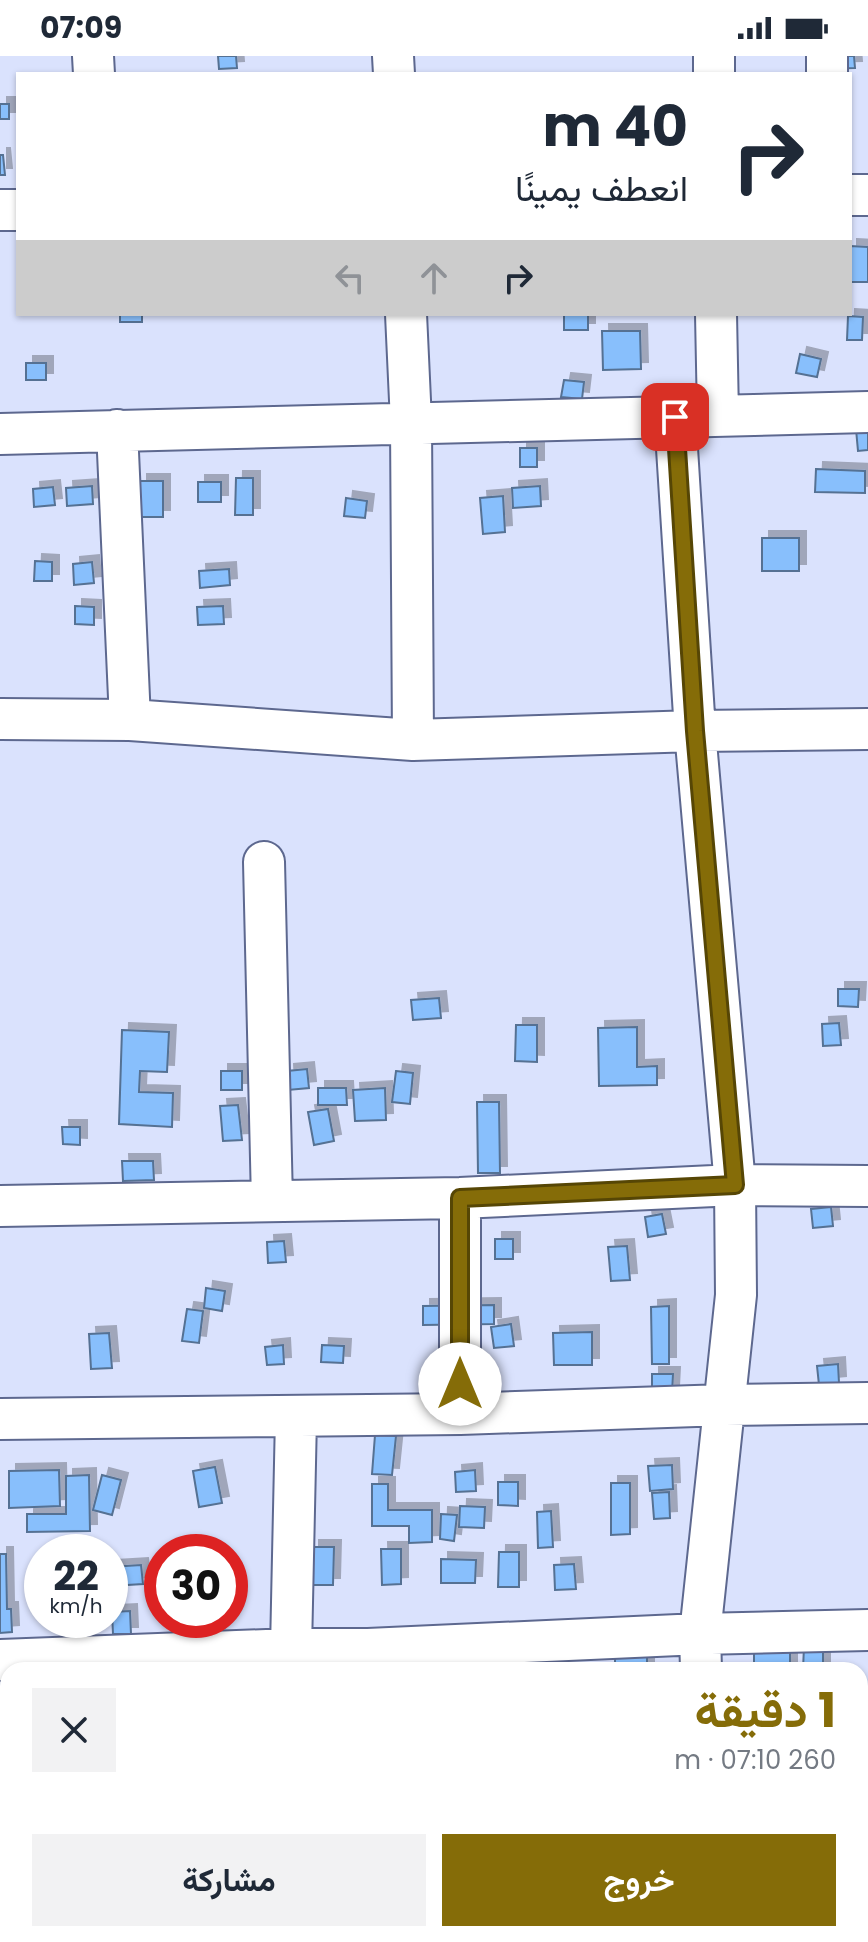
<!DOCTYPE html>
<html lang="ar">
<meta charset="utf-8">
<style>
body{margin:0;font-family:Poppins,Vazirmatn,sans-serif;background:#f2f2f3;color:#1f2937;direction:rtl;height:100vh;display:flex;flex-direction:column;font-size:30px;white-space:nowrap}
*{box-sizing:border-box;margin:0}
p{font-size:26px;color:#747a83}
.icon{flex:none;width:44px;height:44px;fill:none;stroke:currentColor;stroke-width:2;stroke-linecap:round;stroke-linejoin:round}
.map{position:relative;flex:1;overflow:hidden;direction:ltr}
.drawer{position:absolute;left:0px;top:1606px;width:868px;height:280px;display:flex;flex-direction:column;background:#fff;border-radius:24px 24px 0 0;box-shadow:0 2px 6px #0004;direction:rtl}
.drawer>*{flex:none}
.guide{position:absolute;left:16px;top:16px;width:836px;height:244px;border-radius:0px;box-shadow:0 2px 6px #0004;direction:rtl;background:#fff;color:#1f2937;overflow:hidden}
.speed{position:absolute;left:24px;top:1478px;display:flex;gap:16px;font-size:40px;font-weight:700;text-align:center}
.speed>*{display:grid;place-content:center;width:104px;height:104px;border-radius:50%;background:#fff;box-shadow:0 2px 6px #0004;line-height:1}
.speed small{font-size:20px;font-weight:400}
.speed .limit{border:12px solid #d22;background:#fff;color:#111}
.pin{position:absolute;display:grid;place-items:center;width:68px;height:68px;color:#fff;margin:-34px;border-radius:16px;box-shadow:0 4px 12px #0006}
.me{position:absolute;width:88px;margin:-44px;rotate:0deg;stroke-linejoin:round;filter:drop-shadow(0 0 6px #0008)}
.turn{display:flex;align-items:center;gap:28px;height:168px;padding:0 32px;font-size:36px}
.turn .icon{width:104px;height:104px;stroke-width:2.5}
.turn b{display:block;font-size:56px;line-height:68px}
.lanes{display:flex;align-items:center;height:76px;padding:0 32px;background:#0003;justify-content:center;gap:40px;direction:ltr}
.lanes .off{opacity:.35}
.round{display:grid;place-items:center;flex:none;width:84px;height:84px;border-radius:0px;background:#f2f2f3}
.summary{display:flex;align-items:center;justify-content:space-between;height:136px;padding:0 32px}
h1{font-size:48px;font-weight:700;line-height:60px;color:#856c08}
.action{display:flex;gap:16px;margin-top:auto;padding:16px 32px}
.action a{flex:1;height:92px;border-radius:0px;background:#856c08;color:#fff;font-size:32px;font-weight:700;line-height:92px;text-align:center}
.action a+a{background:#f2f2f3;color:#1f2937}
.status{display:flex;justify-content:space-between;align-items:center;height:56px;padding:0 40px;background:#fff;direction:ltr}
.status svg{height:22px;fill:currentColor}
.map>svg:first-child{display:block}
.building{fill:#88bffc;stroke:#547193;stroke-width:2;filter:url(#shadow)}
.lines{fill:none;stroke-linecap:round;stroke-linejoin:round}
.minor-casing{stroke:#5d688f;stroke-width:44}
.minor{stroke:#fff;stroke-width:40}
.route-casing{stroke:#564605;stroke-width:20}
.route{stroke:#856c08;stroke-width:14}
</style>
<div class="status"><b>07:09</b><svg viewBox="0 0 49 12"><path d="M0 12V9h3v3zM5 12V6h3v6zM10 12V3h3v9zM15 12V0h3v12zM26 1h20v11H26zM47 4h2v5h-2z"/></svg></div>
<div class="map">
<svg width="868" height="1886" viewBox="0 0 868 1886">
<defs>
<filter id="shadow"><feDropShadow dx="7" dy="-7" stdDeviation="0" flood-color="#0004"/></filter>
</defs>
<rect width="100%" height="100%" fill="#dae2fd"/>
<path class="building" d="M218 0H236L237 12 219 13Z
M815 0H854L855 12 815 13Z
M0 48H9V63H0Z
M0 99H3L5 119H0Z
M850 190 868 191V226H850Z
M120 258H142V266H120Z
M564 258H588V274H564Z
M848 260 863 261 862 284H847Z
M602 275H640L641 313 603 314Z
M800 298 821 303 817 321 796 317Z
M26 307H46V324H26Z
M564 324 584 326 582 343 561 341Z
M868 372V394L858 395 856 373Z
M520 392H537V411H520Z
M816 413 865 415V437L815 436Z
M236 422H253V459H235Z
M140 425H163V461H140Z
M198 426H221V446H198Z
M92 430 93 448 67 450 66 432Z
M540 430 541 450 513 452 512 432Z
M53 431 55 449 34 451 33 433Z
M503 440 505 476 483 478 480 442Z
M346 442 367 445 365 462 344 460Z
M762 482H799V515H762Z
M35 505 52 506V525H34Z
M92 506 94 527 74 529 73 508Z
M229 513 230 529 200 532 199 515Z
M75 550 94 551V569L75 568Z
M223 550 224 568 198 569 197 551Z
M838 933H859L858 951 838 950Z
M439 942 441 962 413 964 411 944Z
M839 967 841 989 823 990 822 968Z
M516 969H537V1006L515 1005Z
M637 971V1011L657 1010V1029L599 1030 598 972Z
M122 974 169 976 167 1016 140 1015 139 1036 173 1037 172 1071 119 1068Z
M307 1013 309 1032 288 1034 287 1015Z
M221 1015H242V1034H221Z
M396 1015 413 1017 410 1048 392 1046Z
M318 1032H346L347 1049H318Z
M385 1032 386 1064 355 1065 353 1034Z
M477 1046H499L500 1117H478Z
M238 1049 242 1084 223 1085 220 1050Z
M328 1053 334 1085 314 1089 308 1056Z
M62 1071H80V1089L63 1088Z
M122 1105H153L154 1124 123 1125Z
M831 1151 833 1170 813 1172 811 1153Z
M662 1158 666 1178 648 1181 645 1161Z
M495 1183H513V1203H495Z
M284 1185 286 1206 268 1207 267 1186Z
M627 1190 630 1224 611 1225 608 1191Z
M206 1232 225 1235 222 1255 204 1252Z
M494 1249V1268L423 1269V1250Z
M669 1250V1308H652L651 1251Z
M187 1253 203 1255 199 1287 182 1285Z
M511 1268 514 1290 494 1292 491 1271Z
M592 1276V1309H554L553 1277Z
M109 1277 112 1312 91 1313 89 1278Z
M283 1289 284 1308 267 1309 265 1291Z
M322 1289 344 1290 343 1307 321 1306Z
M838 1308 839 1327 819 1329 817 1310Z
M652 1318H673L672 1337H652Z
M375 1379 396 1380 392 1419 372 1418Z
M672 1409 673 1433 650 1435 648 1410Z
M215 1411 222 1447 199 1451 193 1415Z
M59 1414 60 1450 9 1452V1415Z
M475 1414 476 1435 456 1436 455 1416Z
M89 1419 90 1475 27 1476V1458H66V1420Z
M102 1419 121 1424 112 1459 93 1454Z
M498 1426H518V1450L498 1449Z
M611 1427H630V1478L611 1479Z
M372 1428H388V1454H432V1486L409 1487V1470H372Z
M669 1436 670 1462 654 1463 652 1437Z
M460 1450 485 1451 484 1472 459 1471Z
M551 1455 553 1491 538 1492 537 1456Z
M441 1458 457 1459 454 1485 440 1483Z
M312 1491H334L333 1529H312Z
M381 1493H401V1528L382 1529Z
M499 1496H519V1531H498Z
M0 1498H6L7 1553H11L12 1576 0 1577Z
M441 1503 476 1504 475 1527H441Z
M574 1508 576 1533 555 1534 554 1509Z
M141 1509 143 1528 111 1530 110 1511Z
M130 1555 131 1578H113L112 1556Z
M754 1580 823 1581V1614H803L804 1590H790V1614H754Z
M615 1597H647V1614H615Z
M556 1609V1614H536L535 1610Z
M860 1870 861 1886H814V1878H860Z
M137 1878H175L176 1886H138Z
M196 1878H216V1886H196Z
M344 1878H362V1882H344Z
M592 1878H614V1886H592Z
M664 1878H682V1886H664Z"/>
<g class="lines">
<g class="minor-casing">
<path id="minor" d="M93 0 94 18
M393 0 394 18
M827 0V18
M714 18V0
M850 139H868
M0 154H18
M406 258 411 366 413 684
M716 258 718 360
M675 361 695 675 735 1129 736 1239 700 1578 701 1614
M117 374 130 664
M0 378 868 356
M0 663 130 664 413 684 695 675 868 673
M264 806 272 1145
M0 1150 460 1142 735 1129 868 1130
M460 1358V1142
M0 1363 460 1358 725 1349 868 1347
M291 1593 296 1361
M0 1604 291 1593H368L700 1578 868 1574
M860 1799H868
M0 1816H8
M282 1878V1886
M579 1878 580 1886
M708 1878V1886"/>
</g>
<use href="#minor" class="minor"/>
</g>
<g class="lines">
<g class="route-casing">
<path id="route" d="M460 1328V1142L735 1129 695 675 675 361"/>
</g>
<use href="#route" class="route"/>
</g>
</svg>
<div class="speed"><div>22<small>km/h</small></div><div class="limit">30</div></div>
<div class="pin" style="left:675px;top:361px;background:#d93025"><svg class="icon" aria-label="arrive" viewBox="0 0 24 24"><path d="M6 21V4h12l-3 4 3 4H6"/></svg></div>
<svg class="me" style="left:460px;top:1328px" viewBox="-20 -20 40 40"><circle r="19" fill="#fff"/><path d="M0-13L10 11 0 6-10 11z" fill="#856c08"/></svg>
<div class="guide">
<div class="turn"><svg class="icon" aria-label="right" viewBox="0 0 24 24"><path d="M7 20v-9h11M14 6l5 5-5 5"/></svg><div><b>40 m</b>انعطف يمينًا</div></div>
<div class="lanes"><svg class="icon off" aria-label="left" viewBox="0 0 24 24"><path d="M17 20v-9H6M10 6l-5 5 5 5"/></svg><svg class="icon off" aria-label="ahead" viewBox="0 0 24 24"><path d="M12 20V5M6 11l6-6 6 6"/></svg><svg class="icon" aria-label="right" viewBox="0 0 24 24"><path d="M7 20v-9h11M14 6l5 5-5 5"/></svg></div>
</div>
<section class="drawer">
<div class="summary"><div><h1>1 دقيقة</h1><p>260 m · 07:10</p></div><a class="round"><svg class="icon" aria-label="close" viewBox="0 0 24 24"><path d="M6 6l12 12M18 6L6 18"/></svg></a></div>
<div class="action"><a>خروج</a><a>مشاركة</a></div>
</section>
</div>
